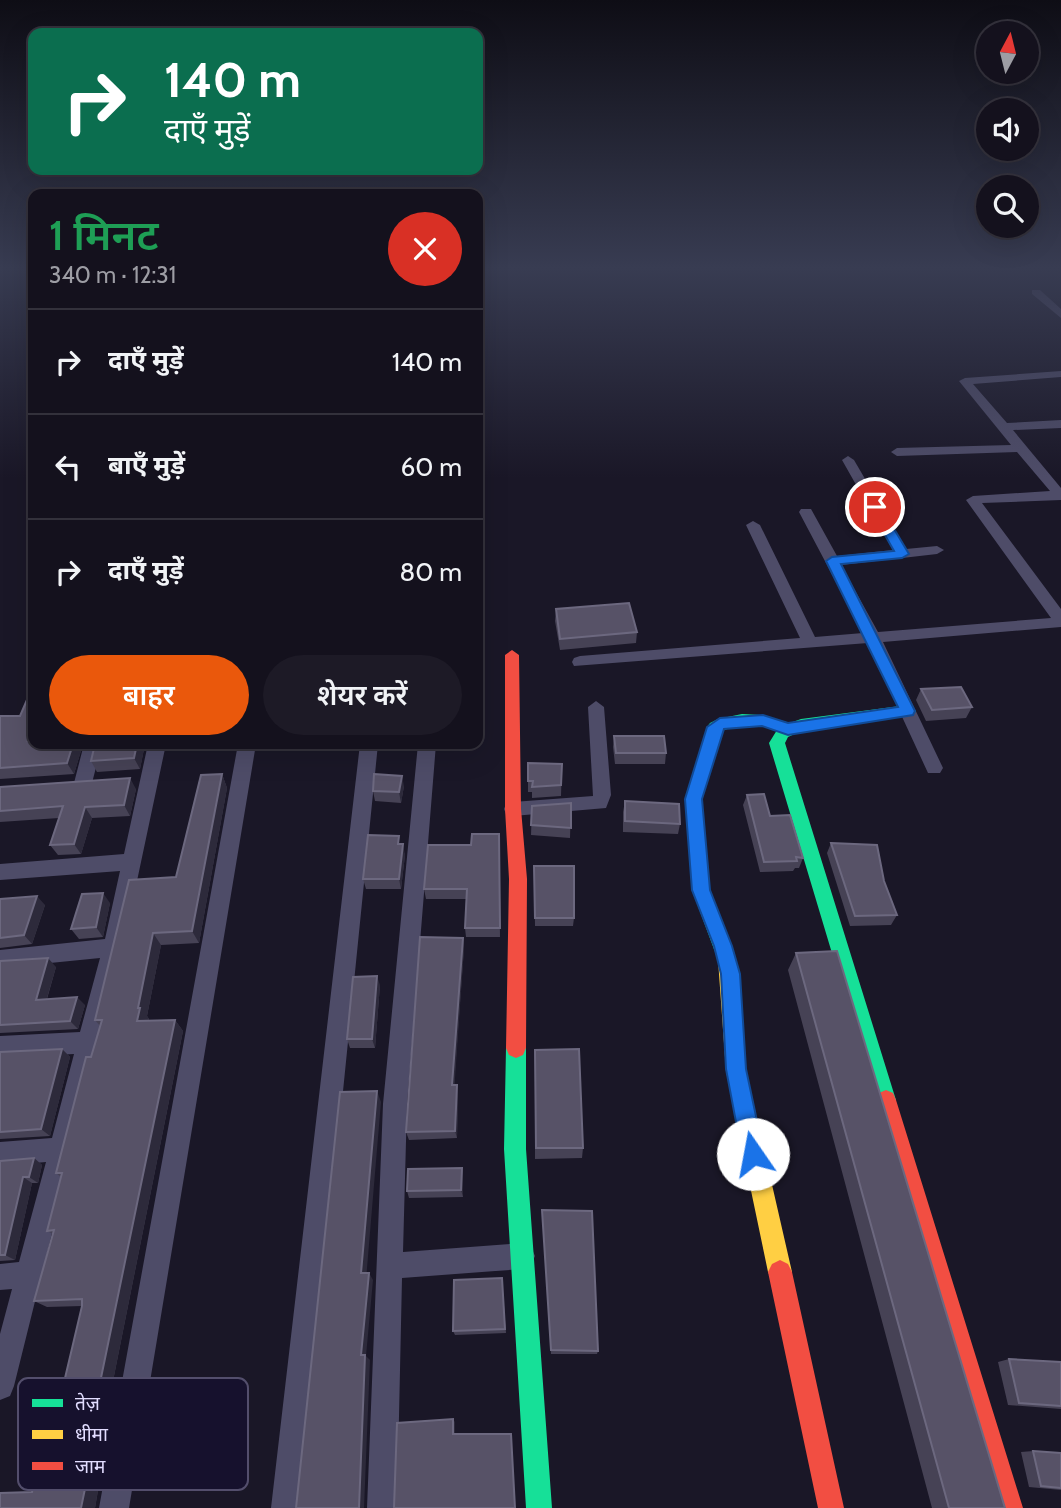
<!DOCTYPE html>
<html lang="hi">
<meta charset="utf-8">
<style>
body{margin:0;font-family:Cabin,"Noto Sans Devanagari",sans-serif;background:#1d1a26;color:#f1f3f6;height:100vh;display:flex;flex-direction:column;font-size:26px;white-space:nowrap}
*{box-sizing:border-box;margin:0}
p{font-size:23px;color:#9d9da4}
.icon{flex:none;width:38px;height:38px;fill:none;stroke:currentColor;stroke-width:2;stroke-linecap:round;stroke-linejoin:round}
.map{position:relative;flex:1;overflow:hidden}
.drawer{position:absolute;left:28px;top:189px;width:455px;height:560px;display:flex;flex-direction:column;background:#14111d;border-radius:14px;box-shadow:0 7px 28px #0002,0 0 0 2px #33313b}
.drawer>*{flex:none}
.guide{position:absolute;left:28px;top:28px;width:455px;height:147px;border-radius:14px;box-shadow:0 7px 28px #0002,0 0 0 2px #33313b;background:#0b6e4f;color:#fff;overflow:hidden}
.needle{width:46px;rotate:7deg}
.controls{position:absolute;left:976px;top:21px;display:grid;gap:14px}
.controls a{display:grid;place-items:center;width:63px;height:63px;border-radius:50%;background:#14111d;box-shadow:0 7px 28px #0002,0 0 0 2px #33313b;font-size:35px}
.pin{position:absolute;display:grid;place-items:center;width:60px;height:60px;color:#fff;margin:-30px;border:4px solid #fff;border-radius:50%;box-shadow:0 2px 7px #0007}
.me{position:absolute;width:77px;margin:-38px;rotate:348deg;stroke-linejoin:round;filter:drop-shadow(0 0 5px #0008)}
.turn{display:flex;align-items:center;gap:24px;height:147px;padding:0 21px;font-size:32px}
.turn .icon{width:91px;height:91px;stroke-width:2.5}
.turn b{display:block;font-size:49px;line-height:60px}
.round{display:grid;place-items:center;flex:none;width:74px;height:74px;border-radius:37px;background:#1d1a26}
.headline{display:flex;align-items:center;justify-content:space-between;height:119px;padding:0 21px}
h1{font-size:42px;font-weight:600;line-height:52px;color:#1e9e55}
.button{display:flex;gap:14px;margin-top:auto;padding:14px 21px}
.button a{flex:1;height:80px;border-radius:42px;background:#ea580c;color:#fff;font-size:28px;font-weight:600;line-height:80px;text-align:center}
.button a+a{background:#1d1a26;color:#f1f3f6}
ul{padding:0;list-style:none}
li{display:flex;align-items:center;gap:21px;height:105px;padding:0 21px;border-top:2px solid #33313b}
li div{flex:1}
li b{display:block;font-size:26px}
li em{font-style:normal}
.map>svg:first-child{display:block}
.lines{fill:none;stroke-linecap:round;stroke-linejoin:round}
.street{fill:#4e4c68;fill-rule:evenodd}
.fast{fill:#16e098;fill-rule:evenodd}
.slow{fill:#ffcf43;fill-rule:evenodd}
.jam{fill:#f24e42;fill-rule:evenodd}
.wall{fill:#464255}
.shaded-wall{fill:#2d2a3b}
.building{fill:#575267;stroke:#6c687f;stroke-width:2}
.route{fill:#1a73e8;stroke:#114b97;stroke-width:2}
.key{fill:#16112d;stroke:#534e6c;stroke-width:2}
.key-label{font-size:19px;fill:#e2ddff}
</style>
<div class="map">
<svg width="1061" height="1508" viewBox="0 0 1061 1508">
<rect width="100%" height="100%" fill="#1a1727"/>
<g class="lines">
<path class="street" d="M1032 290H1040L1061 309V318L1032 294Z
M1061 371V377L973 384 1007 423 1061 420V428L1013 430 1061 488V500L982 503 1061 609V627L883 642 943 768 940 773H928L868 643 574 666 572 662 574 658 580 656 800 638 746 525 753 521 760 525 815 637 863 633 799 512 801 509H811L837 556 893 550 842 460 848 456 854 460 906 549 937 546 944 550 937 554 841 565 878 632 1051 618 966 500 973 496 1050 491 1017 452 897 456 891 452 897 448 1011 445 959 381 965 378Z
M596 701 604 707 611 795 606 808 513 816 506 814 504 809 506 804 513 802 593 796 588 707Z
M84 744H102L92 783 89 788H77L74 783Z
M148 744H166L123 947 14 1386 10 1396 0 1400V1334L12 1289 0 1290V1264L19 1262 46 1162 0 1166V1142L52 1138 74 1054 0 1058V1036L80 1032 100 958 0 968V950L105 939 120 871 0 880V864L124 854Z
M238 744H256L129 1508H99Z
M360 744H378L301 1508H271Z
M418 744H436L407 1104 403 1252 522 1243 531 1247 535 1256 531 1265 522 1269 402 1278 397 1508H367L383 1104Z"/>
<path class="fast" d="M908 705 916 711 913 715 803 730 788 737 785 743 896 1100 893 1107 886 1110 879 1107 876 1100 769 743 777 730C759 724 739 723 722 731L702 799 710 890 736 960 734 966 727 969 720 966 718 960 692 890 686 799 707 727 710 723 718 719 742 714 761 715 790 723 801 719Z
M516 1038 523 1041 526 1048V1149L552 1508H526L504 1149 506 1048 509 1041Z"/>
<path class="slow" d="M727 951 734 954 739 974 746 1071 792 1272 788 1280 780 1284 772 1280 768 1272 726 1071 718 960 720 954Z"/>
<path class="jam" d="M512 650 519 655 521 809 527 879 526 1048 523 1055 516 1058 509 1055 506 1048 509 879 505 809V655Z
M886 1090 893 1093 896 1100 1023 1508H997L876 1100 879 1093Z
M780 1260 788 1264 792 1272 844 1508H818L768 1272 772 1264Z"/>
</g>
<path class="wall" d="M556 609 637 632 636 643 560 650 555 621Z
M921 689 972 707 966 718 926 721 916 700Z
M0 716 33 744H83L74 774 0 779Z
M614 736 666 753 665 764H615L613 747Z
M95 744H145L140 769 97 772 91 761Z
M528 763 562 764 561 796 532 798V792H528Z
M222 774 227 788 199 943 161 945 147 1016 149 1019V1020H175L183 1031 97 1461H103L95 1508H0L32 1492 45 1463 82 1306 47 1307 34 1301 53 1234 47 1231 61 1177 56 1173 100 1026 95 1020 176 877Z
M404 786 401 803 375 801 373 791Z
M0 787 136 789 130 816 92 818 81 854 58 855 50 845 59 818 0 822Z
M747 795 770 816 803 858 799 868H795L793 871 760 872 743 805Z
M625 801 680 824 678 834 623 832V812Z
M571 803 570 838 531 835 532 806Z
M831 843 884 881 897 915 891 925 850 926 827 853Z
M401 844 405 855 401 889H366L363 879Z
M499 845 500 937H466L465 928 466 899H426L424 889Z
M534 866 574 918 573 926H535Z
M0 899 45 905 32 944 0 948Z
M110 903 103 937 79 939 71 929Z
M463 938 464 948 454 1085 458 1093 457 1138 409 1140 406 1132Z
M796 953 1005 1508H932L788 970Z
M0 961 56 967 47 999 85 1005 78 1029 0 1033Z
M380 985 375 1048H350L347 1039Z
M62 1049 70 1057 50 1136 0 1139V1052Z
M535 1050 583 1148 582 1158 535 1159Z
M34 1158 42 1165 38 1183H32L15 1260 0 1261V1161Z
M462 1168 463 1175V1197L409 1198 407 1191Z
M542 1210 598 1351 597 1354H551Z
M502 1278 506 1333 455 1335 453 1331Z
M1009 1359 1061 1362V1409L1008 1405 998 1362Z
M1033 1451 1061 1453V1490L1029 1487 1021 1452Z"/>
<path class="shaded-wall" d="M33 729V744L28 741Z
M73 744H83L74 774 67 763Z
M137 744H145L140 769 134 758Z
M222 774 227 788 199 943 192 931Z
M402 776 404 786 401 803 399 792Z
M130 778 136 789 130 816 124 805Z
M85 807 92 818 81 854 74 844Z
M403 844 405 855 401 889 399 879Z
M103 893 110 903 103 937 96 927Z
M37 896 45 905 32 944 24 935Z
M153 933 161 945 147 1016 149 1019 146 1032 137 1021 138 1008Z
M463 938 464 948 454 1093 452 1085Z
M48 958 56 967 44 1008 36 1000Z
M377 976 380 985 375 1048 372 1039Z
M77 997 85 1005 78 1029 70 1021Z
M175 1020 183 1031 97 1461H103L95 1508H81L84 1460Z
M62 1049 70 1057 50 1136 41 1129Z
M457 1085 458 1093 457 1138 455 1131Z
M377 1091 381 1102 366 1280 361 1273Z
M34 1158 42 1165 38 1183 29 1177Z
M462 1168 463 1175V1197L461 1190Z
M23 1177 32 1183 15 1260 5 1255Z
M369 1273 373 1280 366 1356 370 1360 364 1508H359L361 1355Z
M453 1419 455 1422V1437L453 1434Z"/>
<path class="building" d="M629 603 637 632 560 639 556 609Z
M33 686V729L28 741H33V744H73L67 763 0 768V716H20Z
M961 687 972 707 932 710 921 689Z
M614 736H664L666 753H616Z
M95 744H137L134 758 91 761Z
M528 763 562 764 561 785 532 787 533 781H528Z
M222 774 192 931 153 933 138 1008H140L137 1021 175 1020 84 1460H91L81 1508H0V1493L32 1492 38 1464 45 1463 82 1306V1299L34 1301 54 1230 47 1231 62 1173H56L86 1057H91L102 1020H95L129 880 176 877 201 775Z
M374 774 402 776 399 792 373 791Z
M130 778 124 805 85 807 74 844 50 845 63 806 0 811V787Z
M764 794 770 816 790 815 803 858 796 857 797 861 764 862 747 795Z
M625 801 679 804 680 824 625 821Z
M571 803V828L531 825 532 806Z
M472 834H499L500 928H465L467 889H424L428 845H471Z
M368 835 399 836 398 844H403L399 879H363Z
M831 843 877 845 884 881 897 915 855 916Z
M534 866H574V918H535Z
M103 893 96 927 71 929 82 894Z
M37 896 24 935 0 938V899Z
M420 937 463 938 452 1085H457L455 1131 406 1132Z
M837 951 1005 1508H949L796 953Z
M48 958 36 1000 77 997 70 1021 0 1025V961Z
M377 976 372 1039H347L353 977Z
M62 1049 41 1129 0 1132V1052Z
M579 1049 583 1148H536L535 1050Z
M377 1091 361 1273H369L361 1355H365L359 1508H296L340 1092Z
M34 1158 29 1177H23L5 1255H0V1161Z
M462 1168 461 1190 407 1191 408 1169Z
M542 1210 592 1211 598 1351 551 1350Z
M502 1278 505 1329 453 1331 454 1280Z
M1009 1359 1061 1362V1406L1019 1403Z
M453 1419V1434H511L515 1508H516H394L397 1423Z
M1033 1451 1061 1453V1488L1041 1486Z"/>
<linearGradient id="sky" x2="0" y2="1"><stop stop-color="#0e0d15"/><stop offset="0.56" stop-color="#383c52"/><stop offset="1" stop-color="#383c52" stop-opacity="0"/></linearGradient>
<rect width="1061" height="478" fill="url(#sky)"/>
<path class="route" d="M875 503 881 507 909 554 902 558 841 564 915 711 913 715 788 735 762 726 724 729 702 799 710 890 732 946 740 974 746 1069 764 1154 761 1161 753 1164 746 1161 742 1154 726 1069 721 974 714 946 692 890 685 799 707 727 720 718 763 715 788 723 898 707 826 561 832 557 894 551 869 507Z"/>
<rect x="18" y="1378" width="230" height="112" rx="10" class="key"/>
<rect x="32" y="1399" width="31" height="8" fill="#16e098"/>
<rect x="32" y="1430" width="31" height="9" fill="#ffcf43"/>
<rect x="32" y="1462" width="31" height="8" fill="#f24e42"/>
<g class="key-label">
<text x="75" y="1410">तेज़</text>
<text x="75" y="1441">धीमा</text>
<text x="75" y="1473">जाम</text>
</g>
</svg>
<div class="controls">
<a><svg class="needle" viewBox="-14 -14 28 28"><path d="M0-13l5 13h-10z" fill="#e53935"/><path d="M0 13l5-13h-10z" fill="#9d9da4"/></svg></a>
<a><svg class="icon" aria-label="sound" viewBox="0 0 24 24"><path d="M4 9h4l5-4v14l-5-4H4zM17 9q2 3 0 6"/></svg></a>
<a><svg class="icon" aria-label="search" viewBox="0 0 24 24"><circle cx="10" cy="10" r="6"/><path d="M15 15l6 6"/></svg></a>
</div>
<div class="pin" style="left:875px;top:507px;background:#d93025"><svg class="icon" aria-label="arrive" viewBox="0 0 24 24"><path d="M6 21V4h12l-3 4 3 4H6"/></svg></div>
<svg class="me" style="left:753px;top:1154px" viewBox="-20 -20 40 40"><circle r="19" fill="#fff"/><path d="M0-13L10 11 0 6-10 11z" fill="#1a73e8"/></svg>
<div class="guide">
<div class="turn"><svg class="icon" aria-label="right" viewBox="0 0 24 24"><path d="M7 20v-9h11M14 6l5 5-5 5"/></svg><div><b>140 m</b>दाएँ मुड़ें</div></div>
</div>
<section class="drawer">
<div class="headline"><div><h1>1 मिनट</h1><p>340 m · 12:31</p></div><a class="round" style="background:#d93025;color:#fff"><svg class="icon" aria-label="close" viewBox="0 0 24 24"><path d="M6 6l12 12M18 6L6 18"/></svg></a></div>
<ul>
<li><svg class="icon" aria-label="right" viewBox="0 0 24 24"><path d="M7 20v-9h11M14 6l5 5-5 5"/></svg><div><b>दाएँ मुड़ें</b></div><em>140 m</em></li>
<li><svg class="icon" aria-label="left" viewBox="0 0 24 24"><path d="M17 20v-9H6M10 6l-5 5 5 5"/></svg><div><b>बाएँ मुड़ें</b></div><em>60 m</em></li>
<li><svg class="icon" aria-label="right" viewBox="0 0 24 24"><path d="M7 20v-9h11M14 6l5 5-5 5"/></svg><div><b>दाएँ मुड़ें</b></div><em>80 m</em></li>
</ul>
<div class="button"><a>बाहर</a><a>शेयर करें</a></div>
</section>
</div>
